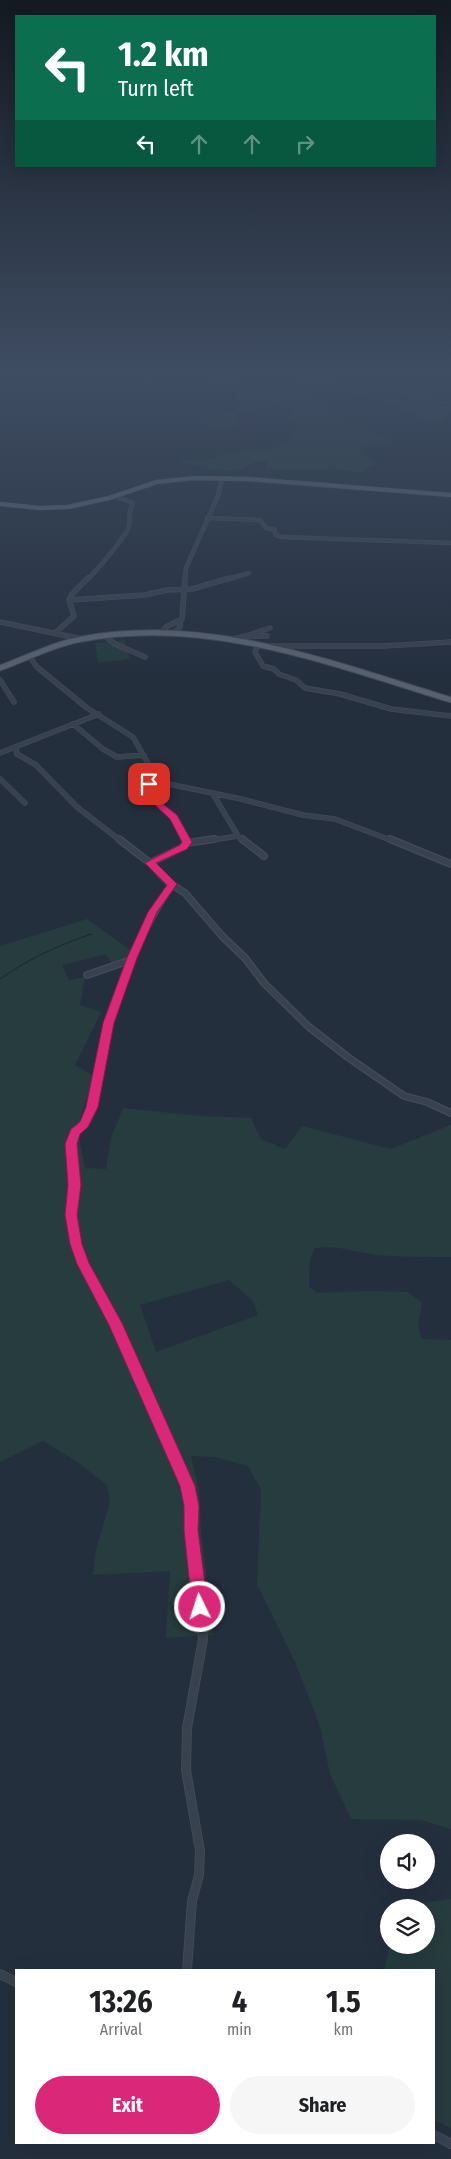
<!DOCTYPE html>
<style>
body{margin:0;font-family:"Fira Sans Condensed",sans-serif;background:#f6f6f6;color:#202124;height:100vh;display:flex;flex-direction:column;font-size:19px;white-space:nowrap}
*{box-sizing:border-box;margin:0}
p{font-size:16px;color:#757577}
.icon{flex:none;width:28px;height:28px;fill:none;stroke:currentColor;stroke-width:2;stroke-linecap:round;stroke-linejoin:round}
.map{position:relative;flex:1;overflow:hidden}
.details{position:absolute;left:15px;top:1969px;width:420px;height:175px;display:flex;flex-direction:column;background:#fff;border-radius:0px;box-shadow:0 5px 20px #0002}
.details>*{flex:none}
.banner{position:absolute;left:15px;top:15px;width:421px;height:152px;border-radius:0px;box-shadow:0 5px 20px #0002;background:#0b6e4f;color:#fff;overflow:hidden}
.buttons{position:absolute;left:380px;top:1834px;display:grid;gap:10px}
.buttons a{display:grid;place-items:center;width:55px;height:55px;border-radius:50%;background:#fff;box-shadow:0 5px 20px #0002;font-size:25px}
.pin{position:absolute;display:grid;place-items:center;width:42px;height:42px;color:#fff;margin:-21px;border-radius:10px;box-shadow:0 2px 8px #0006}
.me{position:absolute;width:55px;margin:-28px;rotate:356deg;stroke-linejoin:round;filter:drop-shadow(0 0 4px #0008)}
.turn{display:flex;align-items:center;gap:18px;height:105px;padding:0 20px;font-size:22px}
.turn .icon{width:65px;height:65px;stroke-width:2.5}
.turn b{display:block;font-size:35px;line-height:42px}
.lanes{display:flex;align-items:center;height:48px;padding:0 20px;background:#0003;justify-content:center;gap:25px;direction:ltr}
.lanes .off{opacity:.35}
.eta{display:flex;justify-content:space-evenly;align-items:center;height:85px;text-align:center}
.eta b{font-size:30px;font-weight:700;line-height:35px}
.primary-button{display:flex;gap:10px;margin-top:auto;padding:10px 20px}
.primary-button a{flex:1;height:58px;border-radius:30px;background:#db2777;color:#fff;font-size:20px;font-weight:700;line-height:58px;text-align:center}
.primary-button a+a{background:#f6f6f6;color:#202124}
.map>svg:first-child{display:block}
.green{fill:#263c3f;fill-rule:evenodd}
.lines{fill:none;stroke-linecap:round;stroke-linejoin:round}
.stream{stroke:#17263c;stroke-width:1}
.minor-far4-casing{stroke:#414a57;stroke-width:4.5}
.minor-far3-casing{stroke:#414a57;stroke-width:5.5}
.minor-far2-casing{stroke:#414a57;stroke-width:8}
.minor-far1-casing{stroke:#414a57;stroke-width:9}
.minor-casing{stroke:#414a57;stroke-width:10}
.major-far1-casing{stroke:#414a57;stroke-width:5}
.major-casing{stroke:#414a57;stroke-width:7}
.minor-far4{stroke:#38414e;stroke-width:3}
.minor-far3{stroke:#38414e;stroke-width:4}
.minor-far2{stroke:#38414e;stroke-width:5}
.minor-far1{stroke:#38414e;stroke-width:6}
.minor{stroke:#38414e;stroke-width:8}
.major-far1{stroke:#56606e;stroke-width:4}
.major{stroke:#56606e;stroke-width:5}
.route{fill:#db2777;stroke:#8e194d}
</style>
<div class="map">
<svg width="451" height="2159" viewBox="0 0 451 2159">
<rect width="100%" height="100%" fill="#242f3e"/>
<path class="green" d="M214 376H241C248 385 265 394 277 387 287 381 285 379 298 379L302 376H327L373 384 375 385 373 390 400 393 406 387 416 386 431 390 429 397 431 400 451 402V415L446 416 443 422 428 421 389 402 358 396 344 390H326L315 397 339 419 362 427 373 434 392 438 390 442 376 443 363 447 361 450 364 454 377 461 374 465 363 469V473L328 468 321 470 266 469 267 462C248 460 254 464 239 470 229 474 189 465 178 461L209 459 228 453 264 451 291 442 297 430 305 426 286 420 294 412 293 409 273 406 236 414V419L240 422C233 431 213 429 202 424L200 421 202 418 233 410 240 403 232 387 203 385 200 382 203 379Z
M125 640 130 659 98 663 95 643Z
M87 919 132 951 130 959 112 964 106 954 62 965 69 980 85 977 80 1005 101 1012 75 1065 94 1076 77 1128 85 1168 106 1169 111 1138 123 1108 201 1116 251 1118 261 1139 285 1149 302 1126 391 1149 451 1125V1257C426 1257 401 1257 377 1255 356 1252 336 1245 315 1248L310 1259 309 1286 317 1293 367 1291 408 1292 422 1303 418 1326 422 1339 451 1340V1829L421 1820 351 1819 330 1774 320 1726 295 1662 257 1584 261 1490 248 1466 215 1457 191 1456 199 1491 201 1529 213 1635 166 1638 170 1571 93 1575 96 1550 110 1502 107 1485 76 1461 43 1441 0 1462V946ZM229 1280 253 1301 258 1315 156 1352 140 1305Z
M451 1899V2128L434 2120V1970H384L390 1945H426V1908L417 1907 421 1903Z"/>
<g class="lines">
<path class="stream" d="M309 376 338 382 369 393 451 406
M0 979C30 958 57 946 91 934"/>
<g class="minor-far4-casing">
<path id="minor-far4" d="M144 379V381L148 382
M207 518 260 520 266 528 275 530V535L282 537 451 543
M87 580C96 571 126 537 129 526 131 516 127 516 133 503L115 496
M185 580 186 568 218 496 222 478
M226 580 249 573"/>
</g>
<g class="minor-far3-casing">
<path id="minor-far3" d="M69 600 145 595 167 590 192 589 230 578
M0 622 82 639
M55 633 74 616 69 600 72 594 88 578
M161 633 166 627 182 619 185 578
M173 634 180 627V621
M105 636 115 644 145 657
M267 636H246L270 628
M233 639 246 636
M258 644 255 652 263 666 274 669 279 674 296 680 305 688 340 694 391 709 451 716
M270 646H384L451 642
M30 657 37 667 87 708 133 737 153 772 164 783 241 799 303 815 335 819 393 841
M0 680 14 702
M73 724 103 749 117 757 144 755
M16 747 17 754 36 765 77 807 121 841
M0 753 99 714
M158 778 149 784 159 805 173 817 186 841
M0 779 25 803
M213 794 238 836 244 841
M205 841 238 836"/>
</g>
<g class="minor-far2-casing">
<path id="minor-far2" d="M119 839 150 863 168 882 185 893 222 936 245 958 264 983 309 1027 349 1058 404 1096 427 1102 451 1113
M242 839 264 856
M390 839 451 864
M187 843 214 839
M150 863 183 847 187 842 186 839
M87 975 131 960
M75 1176C73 1163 67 1143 76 1131 83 1123 89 1117 92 1106 100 1079 102 1050 109 1023 122 974 144 926 172 884"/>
</g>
<g class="minor-far1-casing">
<path id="minor-far1" d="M75 1175 71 1215 76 1244 83 1264 115 1323 158 1416 191 1495V1530L200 1607"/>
</g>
<g class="minor-casing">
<path id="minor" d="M187 1970 192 1901 199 1875 200 1851 186 1770 187 1728 203 1639 200 1605
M0 1974 16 1982
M434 2135 451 2144"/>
</g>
<g class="major-far1-casing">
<path id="major-far1" d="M0 504 40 508 68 507 109 498 157 482 195 478 247 479 451 495"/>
</g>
<g class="major-casing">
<path id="major" d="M0 668C27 658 54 644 82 639 207 615 333 664 451 700"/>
</g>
<use href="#minor-far4" class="minor-far4"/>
<use href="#minor-far3" class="minor-far3"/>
<use href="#minor-far2" class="minor-far2"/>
<use href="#minor-far1" class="minor-far1"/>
<use href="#minor" class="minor"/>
<use href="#major-far1" class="major-far1"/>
<use href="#major" class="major"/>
</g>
<linearGradient id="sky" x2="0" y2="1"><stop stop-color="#141a22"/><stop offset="0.55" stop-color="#3f4d63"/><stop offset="1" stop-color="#3f4d63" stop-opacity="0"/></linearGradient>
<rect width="451" height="678" fill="url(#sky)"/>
<path class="route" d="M149 781 154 784 163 804 177 815 192 842 187 849 156 863 177 884 157 912 137 958 114 1023 98 1107 88 1127 80 1134 77 1144 81 1185 77 1215 82 1244 89 1263 122 1323 195 1486 199 1506 198 1530 208 1607 205 1613 200 1615 194 1613 192 1607 184 1530V1506L180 1486 109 1325 77 1264 70 1244 65 1215 68 1185 65 1144 71 1129 80 1122 86 1107 103 1023 127 958 148 912 167 885 145 863 180 845 182 842 170 819 155 805 145 784Z"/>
</svg>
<div class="buttons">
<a><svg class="icon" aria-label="sound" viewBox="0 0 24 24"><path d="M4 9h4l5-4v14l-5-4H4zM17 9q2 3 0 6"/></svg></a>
<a><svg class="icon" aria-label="layers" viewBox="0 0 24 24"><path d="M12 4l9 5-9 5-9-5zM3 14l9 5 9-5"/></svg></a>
</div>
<div class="pin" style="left:149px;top:784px;background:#d93025"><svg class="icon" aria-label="arrive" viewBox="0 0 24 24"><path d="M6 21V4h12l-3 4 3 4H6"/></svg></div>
<svg class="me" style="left:200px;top:1607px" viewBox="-20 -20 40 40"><circle r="17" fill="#db2777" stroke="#fff" stroke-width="3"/><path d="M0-11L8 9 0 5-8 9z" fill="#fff"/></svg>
<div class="banner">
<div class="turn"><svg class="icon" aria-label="left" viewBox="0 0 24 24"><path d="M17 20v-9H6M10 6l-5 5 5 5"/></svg><div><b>1.2 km</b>Turn left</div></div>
<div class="lanes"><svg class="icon" aria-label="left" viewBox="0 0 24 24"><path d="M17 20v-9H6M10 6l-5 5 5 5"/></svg><svg class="icon off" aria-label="ahead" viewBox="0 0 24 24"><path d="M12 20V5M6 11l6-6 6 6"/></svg><svg class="icon off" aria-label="ahead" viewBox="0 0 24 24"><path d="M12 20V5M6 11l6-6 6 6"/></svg><svg class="icon off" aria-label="right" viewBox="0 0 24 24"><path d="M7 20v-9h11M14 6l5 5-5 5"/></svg></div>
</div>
<section class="details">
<div class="eta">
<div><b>13:26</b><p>Arrival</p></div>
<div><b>4</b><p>min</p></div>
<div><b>1.5</b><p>km</p></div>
</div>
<div class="primary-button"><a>Exit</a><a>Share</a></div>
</section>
</div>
